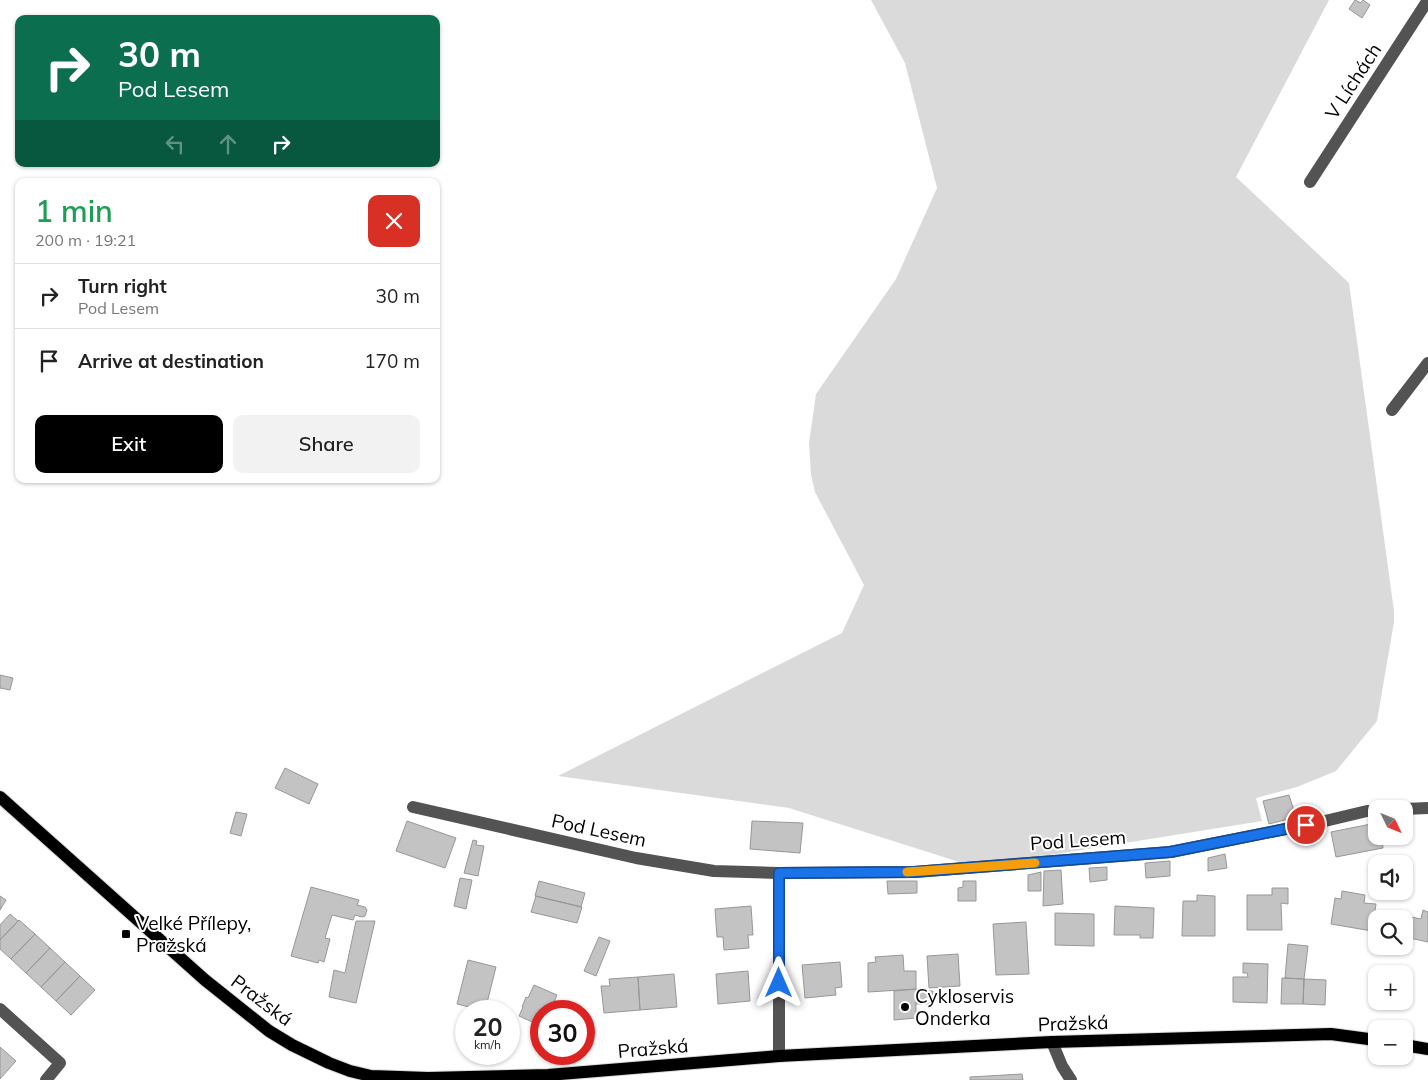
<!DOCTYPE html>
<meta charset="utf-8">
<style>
body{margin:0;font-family:Mulish,sans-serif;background:#f2f2f2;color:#222;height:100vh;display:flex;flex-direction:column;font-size:19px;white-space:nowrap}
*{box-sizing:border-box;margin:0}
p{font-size:16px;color:#767676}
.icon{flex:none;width:28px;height:28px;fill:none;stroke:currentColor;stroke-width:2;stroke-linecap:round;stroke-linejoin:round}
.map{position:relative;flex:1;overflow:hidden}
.panel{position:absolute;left:15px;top:178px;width:425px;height:305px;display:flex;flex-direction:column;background:#fff;border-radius:10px;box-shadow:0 1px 4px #0004}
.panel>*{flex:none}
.top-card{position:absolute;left:15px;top:15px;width:425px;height:152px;border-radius:10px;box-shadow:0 1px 4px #0004;background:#0b6e4f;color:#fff;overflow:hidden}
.needle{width:32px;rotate:133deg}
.buttons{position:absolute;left:1368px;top:800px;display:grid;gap:10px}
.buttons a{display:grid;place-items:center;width:45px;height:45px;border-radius:10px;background:#fff;box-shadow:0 1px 4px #0004;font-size:25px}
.speed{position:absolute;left:455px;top:1000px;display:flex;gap:10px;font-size:25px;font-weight:700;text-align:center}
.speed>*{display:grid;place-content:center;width:65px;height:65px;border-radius:50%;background:#fff;box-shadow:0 1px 4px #0004;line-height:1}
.speed small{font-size:12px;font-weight:400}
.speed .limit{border:8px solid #d22;background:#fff;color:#111}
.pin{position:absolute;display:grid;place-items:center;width:42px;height:42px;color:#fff;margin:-21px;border:2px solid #fff;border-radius:50%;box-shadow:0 1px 5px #0007}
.me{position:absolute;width:55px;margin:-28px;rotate:0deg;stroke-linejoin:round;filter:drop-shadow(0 0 4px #0008)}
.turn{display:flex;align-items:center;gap:18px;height:105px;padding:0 20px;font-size:22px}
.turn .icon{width:65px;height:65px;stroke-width:2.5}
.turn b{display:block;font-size:35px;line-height:42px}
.lanes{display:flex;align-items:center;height:48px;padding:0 20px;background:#0003;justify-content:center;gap:25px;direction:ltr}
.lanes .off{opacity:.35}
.round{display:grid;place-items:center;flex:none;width:52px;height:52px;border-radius:10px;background:#f2f2f2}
.headline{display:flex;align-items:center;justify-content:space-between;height:85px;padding:0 20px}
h1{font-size:30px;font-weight:600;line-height:38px;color:#1e9e55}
.cta{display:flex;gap:10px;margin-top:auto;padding:10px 20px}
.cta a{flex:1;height:58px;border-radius:10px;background:#000;color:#fff;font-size:20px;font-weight:600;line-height:58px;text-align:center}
.cta a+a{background:#f2f2f2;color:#222}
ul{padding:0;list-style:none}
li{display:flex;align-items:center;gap:15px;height:65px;padding:0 20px;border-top:1px solid #e0e0e0}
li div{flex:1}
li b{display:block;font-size:19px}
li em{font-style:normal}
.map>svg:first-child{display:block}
.green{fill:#dadada}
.building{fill:#c3c3c3;stroke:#979797}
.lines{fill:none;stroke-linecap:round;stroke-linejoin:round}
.major-casing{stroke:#dbdbdb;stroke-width:14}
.minor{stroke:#535353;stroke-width:12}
.major{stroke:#000;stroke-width:12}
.route-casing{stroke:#114b97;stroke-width:12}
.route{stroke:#1a73e8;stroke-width:9}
.slow{stroke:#f59e0b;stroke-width:9}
.poi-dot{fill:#000;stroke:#fff;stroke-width:2}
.labels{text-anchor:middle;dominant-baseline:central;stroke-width:4;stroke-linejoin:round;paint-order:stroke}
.street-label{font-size:19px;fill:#000;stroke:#fff}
.poi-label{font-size:19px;fill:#000;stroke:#fff;text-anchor:start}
</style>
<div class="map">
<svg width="1428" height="1080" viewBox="0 0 1428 1080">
<rect width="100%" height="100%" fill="#fff"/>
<path class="green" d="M871 0H1329L1236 177 1349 283 1394 611V622L1377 721 1336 771 1297 787 1256 798 1262 821 975 867 789 808 558 776 842 633 864 585 815 492 811 475 809 443 816 394 896 279 937 188 905 63Z"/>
<path class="building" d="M1355 0 1361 3 1363 0 1370 5 1362 18 1349 9Z
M0 675 13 678 10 690 0 688Z
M285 768 318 784 309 804 275 788Z
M1289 795 1296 817 1269 824 1263 801Z
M236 812 247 814 241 836 230 833Z
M407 821 456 838 445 868 396 851Z
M752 821 803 823 800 853 750 849Z
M1376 823V836H1381L1383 848 1336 857 1331 832Z
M473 840 477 841 476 845 484 846 478 876 464 873Z
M1225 854 1227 868 1208 871V858Z
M1170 861V876L1146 878 1145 863Z
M1107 867V880L1090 882 1089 868Z
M1061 870 1063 904 1043 906 1044 871Z
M1041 872V891H1028V875Z
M460 878 472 880 466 909 454 906Z
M539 881 585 893 581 907 535 896Z
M887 881H917V893L888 894Z
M963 881H976V901H958V888L963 887Z
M311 887 359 900 357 905 365 907 367 910 365 916 362 917 355 915 353 920 332 915 325 938 330 939 324 962 319 960 318 963 291 956Z
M1272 888H1288V904L1281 903 1282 930H1247V895H1272Z
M1342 891 1365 895 1364 903 1376 904 1372 931 1331 924 1335 898 1341 899Z
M1197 895 1215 896V936H1182L1183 901H1197Z
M0 896 6 900 0 910Z
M536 896 582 907 577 923 531 912Z
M751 906 753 935H748L749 948 724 950 723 937H717L715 909Z
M1115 906 1154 908 1153 938H1140V935H1114Z
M1423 910 1428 912V942L1405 937 1404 942V919H1397L1398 914 1421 919Z
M1055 913 1094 914V946L1055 945Z
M10 914 18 921 0 940V925Z
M19 920 35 934 11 959 0 949V940Z
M356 921H375L356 1003 329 997 334 970 345 973Z
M1026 922 1029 974 996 975 993 924Z
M35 934 50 948 26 973 11 959Z
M599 937 610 941 596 976 584 971Z
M1288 944 1308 946 1304 979 1285 978Z
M50 948 65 962 41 987 26 973Z
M958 954 960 986 929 988 927 956Z
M903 955 904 971H916V989L868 992V963L876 962 875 957Z
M468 960 496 967 485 1011 457 1004Z
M65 962 80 976 56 1001 41 987Z
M840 962 842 987 835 988 836 995 805 998 802 965Z
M1243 963 1268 964 1267 1003 1233 1002V977H1248L1247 973H1243Z
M748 971 750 1001 718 1004 716 974Z
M674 974 677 1007 640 1010 638 977Z
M80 976 95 990 71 1015 56 1001Z
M638 977 640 1010 604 1013 601 986H610L609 979Z
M1282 978 1304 979 1303 1004H1281Z
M1304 979 1326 980 1325 1005 1303 1004Z
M534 985 557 995 553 1004 563 1008 562 1011H541V1026L519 1016 523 1007H522L526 997 528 998Z
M916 989V1018L894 1020V991Z
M916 991H933L932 1004H916Z
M0 1047 16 1061 0 1079Z
M1022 1074 1023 1080H970V1077Z"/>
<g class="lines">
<g class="major-casing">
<path id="major" d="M0 797 205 980 269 1031 292 1045 329 1063 350 1071 371 1076 428 1078 548 1075 779 1056 1052 1042 1331 1034 1376 1040
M1404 1045 1428 1049"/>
</g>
<path class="minor" d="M1310 182 1428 0
M1392 410 1428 363
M413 807 636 858 714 871 779 873 914 872 1171 852 1325 821 1367 811H1376
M1404 809 1428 808
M779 873V1056
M0 1009 60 1063 46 1080
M1052 1042 1062 1066 1071 1080"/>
<use href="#major" class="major"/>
</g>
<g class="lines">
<g class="route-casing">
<path id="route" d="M779 983V873L914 872 1170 852 1306 825"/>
</g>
<use href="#route" class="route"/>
<path class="slow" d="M907 872 1035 863"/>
</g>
<g class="poi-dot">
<rect x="121" y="929" width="10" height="10" rx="2.5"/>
<circle cx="905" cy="1007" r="5"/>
</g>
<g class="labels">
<g class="street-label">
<text transform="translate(1353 81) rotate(-57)">V Líchách</text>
<text transform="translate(599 830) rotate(12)">Pod Lesem</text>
<text transform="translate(1078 840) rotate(-4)">Pod Lesem</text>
<text transform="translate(262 1000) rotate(37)">Pražská</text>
<text transform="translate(1073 1023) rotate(-2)">Pražská</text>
<text transform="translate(653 1048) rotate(-5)">Pražská</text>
</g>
<g class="poi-label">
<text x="136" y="923">Velké Přílepy,<tspan x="136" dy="22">Pražská</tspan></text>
<text x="915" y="996">Cykloservis<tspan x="915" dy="22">Onderka</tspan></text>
</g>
</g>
</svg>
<div class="buttons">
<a><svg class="needle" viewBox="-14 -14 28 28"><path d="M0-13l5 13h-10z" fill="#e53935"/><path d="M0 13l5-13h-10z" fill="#767676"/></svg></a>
<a><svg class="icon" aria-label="sound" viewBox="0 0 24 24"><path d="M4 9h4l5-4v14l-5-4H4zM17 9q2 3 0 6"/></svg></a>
<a><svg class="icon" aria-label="search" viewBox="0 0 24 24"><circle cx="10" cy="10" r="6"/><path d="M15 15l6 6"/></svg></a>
<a>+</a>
<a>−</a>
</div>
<div class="speed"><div>20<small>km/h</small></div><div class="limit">30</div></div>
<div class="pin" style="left:1306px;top:825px;background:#d93025"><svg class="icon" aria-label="arrive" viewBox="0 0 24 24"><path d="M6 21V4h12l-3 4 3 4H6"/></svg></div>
<svg class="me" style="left:779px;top:983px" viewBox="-20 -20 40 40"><path d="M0-17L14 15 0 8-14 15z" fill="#1a73e8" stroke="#fff" stroke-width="4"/></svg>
<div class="top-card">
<div class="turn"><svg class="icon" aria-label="right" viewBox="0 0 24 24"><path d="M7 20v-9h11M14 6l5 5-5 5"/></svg><div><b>30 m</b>Pod Lesem</div></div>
<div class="lanes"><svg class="icon off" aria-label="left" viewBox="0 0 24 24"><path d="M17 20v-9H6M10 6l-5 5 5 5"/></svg><svg class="icon off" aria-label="ahead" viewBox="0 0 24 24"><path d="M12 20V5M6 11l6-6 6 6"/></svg><svg class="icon" aria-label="right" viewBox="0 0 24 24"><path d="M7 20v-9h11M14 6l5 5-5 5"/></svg></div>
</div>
<section class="panel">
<div class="headline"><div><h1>1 min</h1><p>200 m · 19:21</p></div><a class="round" style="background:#d93025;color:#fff"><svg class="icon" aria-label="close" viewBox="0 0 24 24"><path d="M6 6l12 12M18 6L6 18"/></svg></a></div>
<ul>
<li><svg class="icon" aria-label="right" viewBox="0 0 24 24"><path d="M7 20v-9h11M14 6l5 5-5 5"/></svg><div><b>Turn right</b><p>Pod Lesem</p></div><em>30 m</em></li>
<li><svg class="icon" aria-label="arrive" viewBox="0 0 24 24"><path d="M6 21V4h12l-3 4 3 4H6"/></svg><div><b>Arrive at destination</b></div><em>170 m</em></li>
</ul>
<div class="cta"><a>Exit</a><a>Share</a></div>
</section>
</div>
